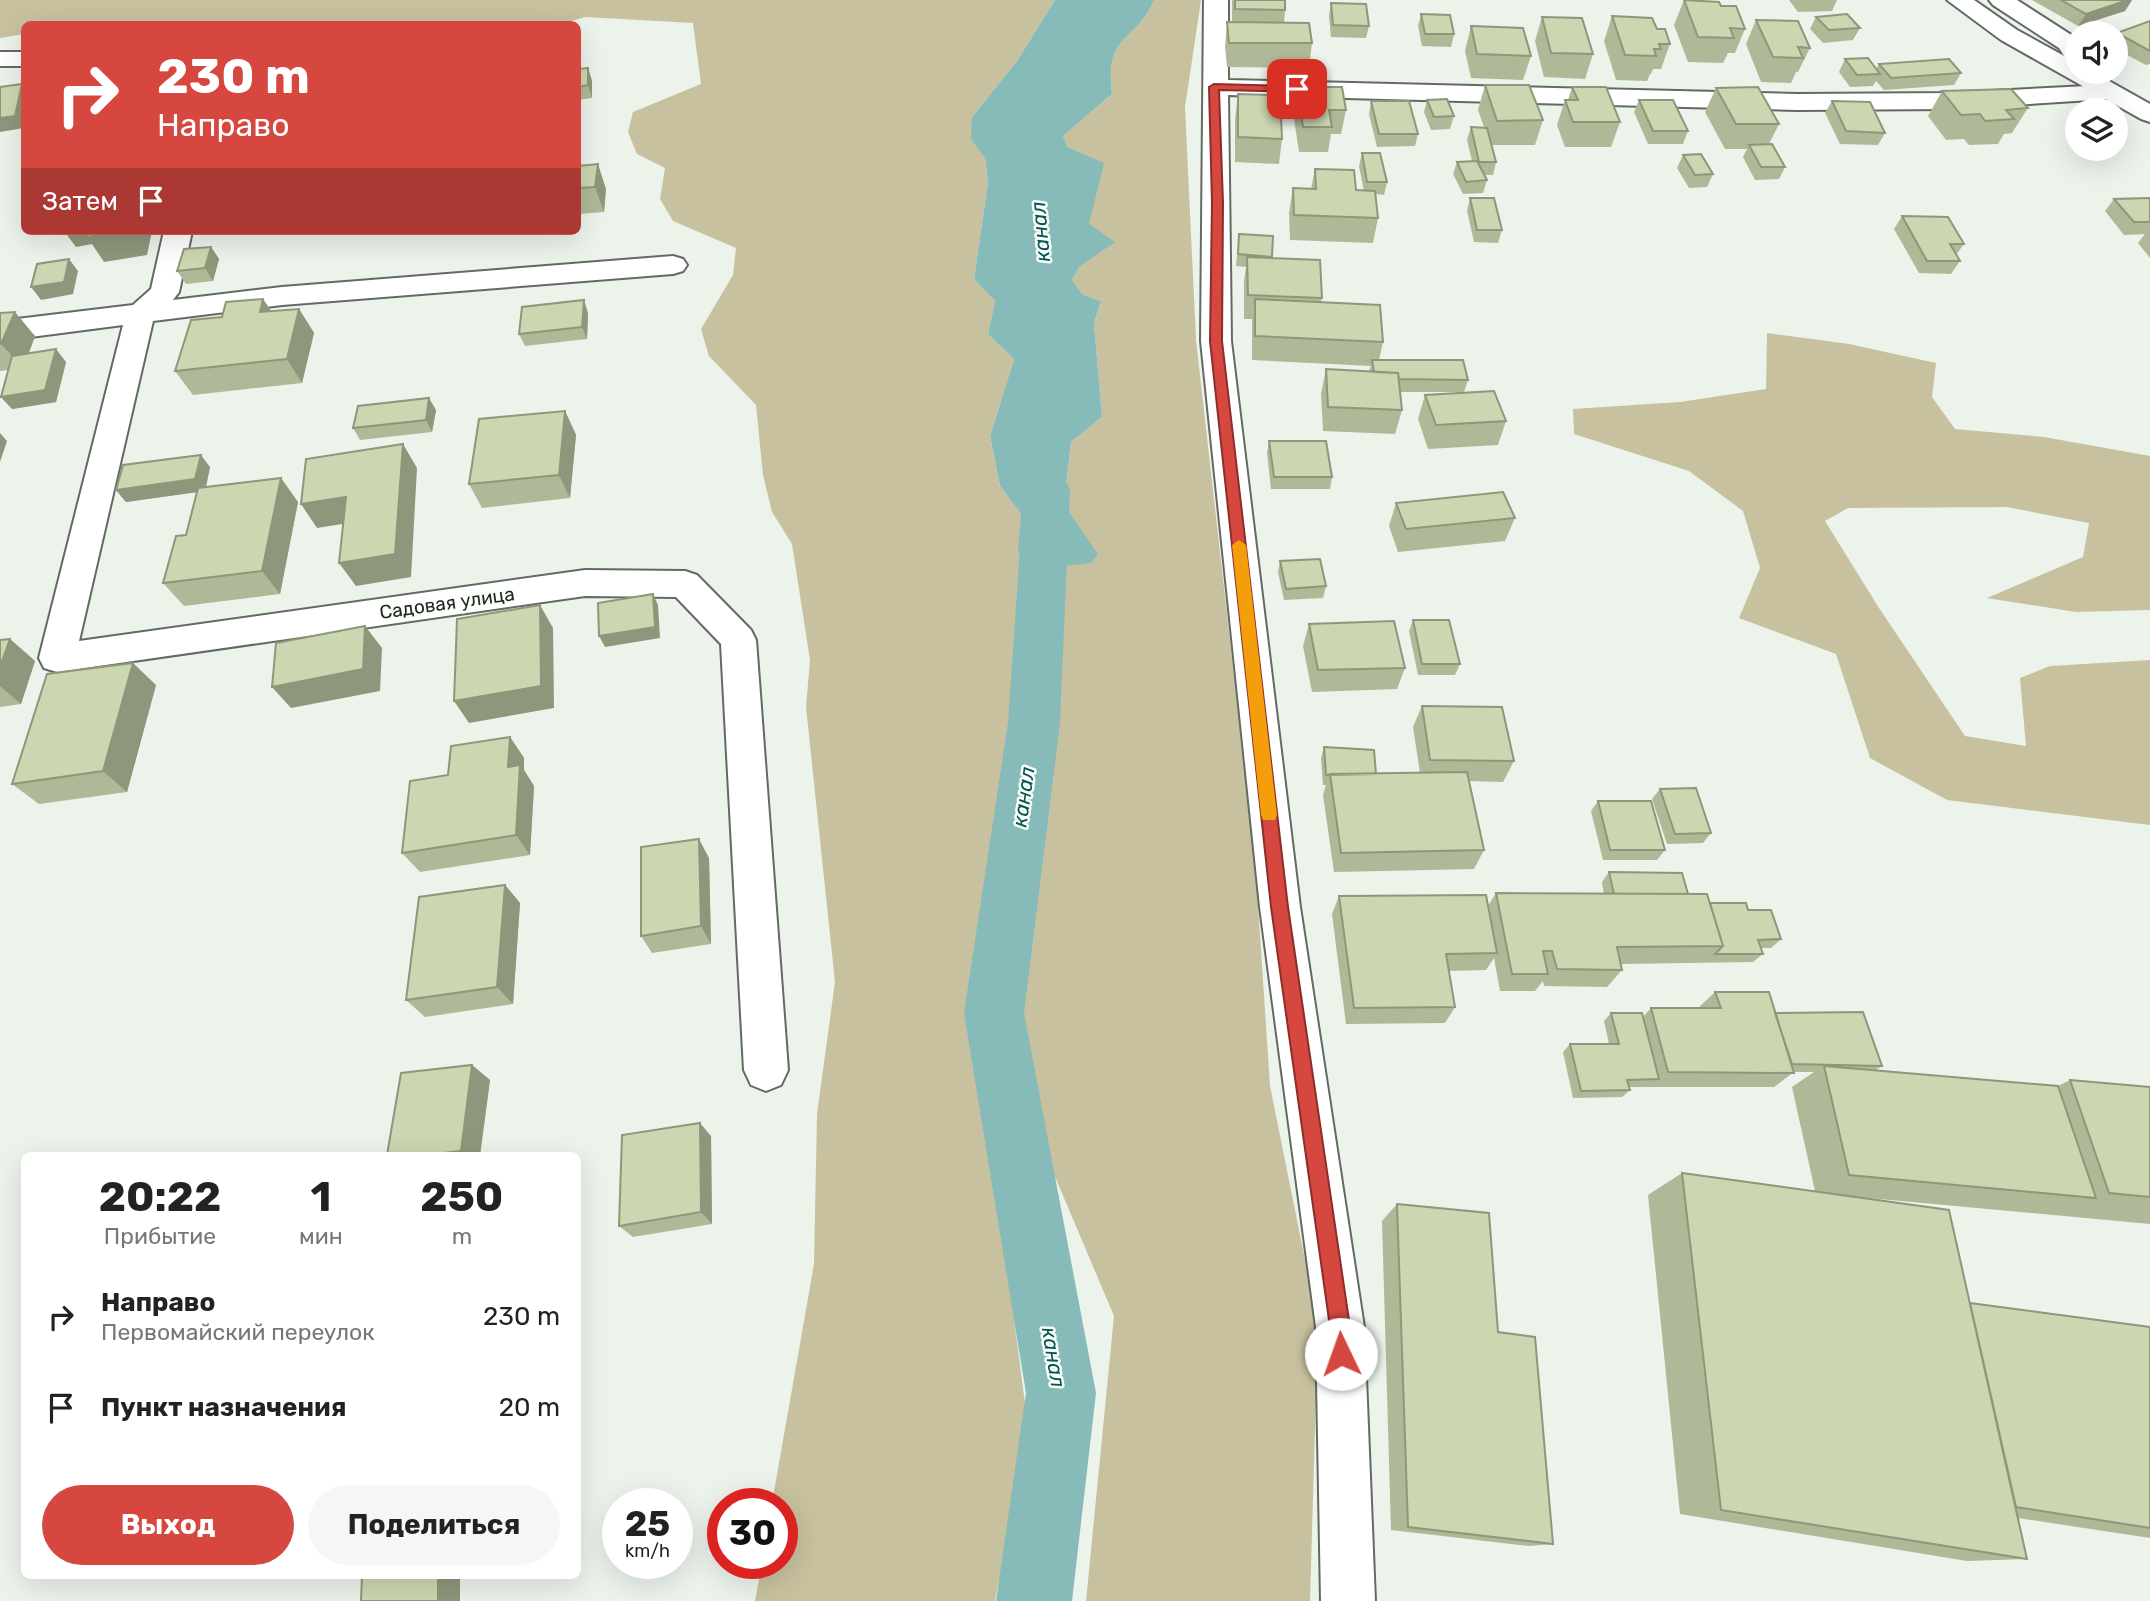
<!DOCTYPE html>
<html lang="ru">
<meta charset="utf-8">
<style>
body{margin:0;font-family:Rubik,sans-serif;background:#f6f6f6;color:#222;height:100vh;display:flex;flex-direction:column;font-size:26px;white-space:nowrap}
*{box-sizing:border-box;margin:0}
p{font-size:23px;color:#767676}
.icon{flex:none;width:38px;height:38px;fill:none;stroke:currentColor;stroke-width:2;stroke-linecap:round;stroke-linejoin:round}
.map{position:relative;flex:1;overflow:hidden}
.details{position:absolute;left:21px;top:1152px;width:560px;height:427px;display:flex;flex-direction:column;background:#fff;border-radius:10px;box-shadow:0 7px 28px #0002}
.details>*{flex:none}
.hud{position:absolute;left:21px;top:21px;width:560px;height:214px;border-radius:10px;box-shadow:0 7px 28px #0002;background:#d64740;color:#fff;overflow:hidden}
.tools{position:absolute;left:2065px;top:21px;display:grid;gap:14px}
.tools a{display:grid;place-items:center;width:63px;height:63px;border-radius:50%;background:#fff;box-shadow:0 7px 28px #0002;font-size:35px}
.speed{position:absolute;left:602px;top:1488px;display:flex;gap:14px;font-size:35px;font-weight:700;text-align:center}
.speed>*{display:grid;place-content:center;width:91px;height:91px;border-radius:50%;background:#fff;box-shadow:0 7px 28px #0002;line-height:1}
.speed small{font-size:18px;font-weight:400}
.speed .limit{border:10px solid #d22;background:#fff;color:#111}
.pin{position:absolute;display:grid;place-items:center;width:60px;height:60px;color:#fff;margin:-30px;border-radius:14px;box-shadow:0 4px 10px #0006}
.me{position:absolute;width:77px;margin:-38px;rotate:357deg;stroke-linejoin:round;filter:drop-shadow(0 0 5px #0008)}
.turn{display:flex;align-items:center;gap:24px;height:147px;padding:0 21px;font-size:32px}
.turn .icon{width:91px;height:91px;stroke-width:2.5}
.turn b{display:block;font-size:49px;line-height:60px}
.then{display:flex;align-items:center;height:66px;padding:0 21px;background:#0003;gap:14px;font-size:26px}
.eta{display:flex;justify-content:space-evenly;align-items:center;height:119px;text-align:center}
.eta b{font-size:42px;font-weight:700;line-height:49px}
.primary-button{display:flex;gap:14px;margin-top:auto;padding:14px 21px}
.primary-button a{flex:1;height:80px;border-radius:42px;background:#d64740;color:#fff;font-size:28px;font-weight:700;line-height:80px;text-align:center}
.primary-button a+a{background:#f6f6f6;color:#222}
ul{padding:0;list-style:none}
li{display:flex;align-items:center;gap:21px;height:91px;padding:0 21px}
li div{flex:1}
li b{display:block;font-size:26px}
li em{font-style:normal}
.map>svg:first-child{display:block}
.green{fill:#c8c19f}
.water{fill:#87bbb9}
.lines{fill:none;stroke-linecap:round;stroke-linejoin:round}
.canal{fill:#87bbb9;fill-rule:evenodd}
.minor-casing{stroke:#636a63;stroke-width:4}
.major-casing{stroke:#636a63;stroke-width:4}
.minor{fill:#fff;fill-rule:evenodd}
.major{fill:#fff;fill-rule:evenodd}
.wall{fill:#afb997}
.shaded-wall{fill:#8e967b}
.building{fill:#cbd7b0;stroke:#8e967b;stroke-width:2}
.route{fill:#d64740;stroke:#8b2e2a;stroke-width:2}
.slow{fill:#f59e0b}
.labels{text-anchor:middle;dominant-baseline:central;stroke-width:5;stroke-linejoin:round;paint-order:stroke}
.street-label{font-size:19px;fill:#232623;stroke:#fafffa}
.water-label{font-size:21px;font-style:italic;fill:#075554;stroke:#fafffa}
</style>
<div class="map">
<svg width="2150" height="1601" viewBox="0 0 2150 1601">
<rect width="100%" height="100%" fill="#ebf3eb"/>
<path class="green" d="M0 0H1055L1017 61 972 117 985 158 988 182 974 279 995 301 988 334 1014 359 990 436 1000 486 1021 514 1064 506 1071 442 1102 417 1094 323 1101 303 1082 294 1072 280 1079 267 1089 224 1063 136 1112 94C1105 31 1135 45 1154 0H1201L1185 107 1196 340 1238 711 1250 783 1270 1086 1318 1324 1310 1601H1086L1114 1316 1045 1153 996 1181 1026 1411 1016 1493 995 1601H755L762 1563H782V1503H772L814 1264 817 1114 835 982 806 707 810 660 792 544 772 512 763 475 756 405 709 356 701 329 733 275 736 248 673 221 660 199 665 168 637 154 628 132 633 112 701 84 693 23 585 17 561 24H24V34L0 38Z
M1767 333 1849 344 1936 363 1932 397 1955 429 2044 437 2150 456V610L2076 612 1987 598 2083 557 2089 523 2007 507 1848 508 1825 521 1879 608 1965 736 2026 746 2020 678 2050 666 2150 660V825L1947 800 1870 758 1836 654 1739 618 1760 568 1743 511 1689 471 1574 434 1573 409 1680 402 1766 389Z"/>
<path class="water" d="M1055 0H1154C1135 45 1105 31 1112 94L1063 136 1067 147 1104 163 1089 224 1115 242 1079 267 1072 280 1082 294 1101 302 1094 323 1102 417 1071 442 1064 505 1098 554 1091 563 1065 566 1025 561 1018 552 1021 514 1000 486 990 436 1014 359 988 334 995 301 974 279 988 182 985 158 971 139 972 117 1017 61Z"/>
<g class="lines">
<path class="canal" d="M1047 473 1063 477 1070 489 1060 723 1024 1013 1096 1393 1072 1601H996L1026 1393 964 1013 1008 723 1024 489 1031 477Z"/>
<g class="minor-casing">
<path id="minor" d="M1204 0H1228V80L1797 94 1952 93 2107 85 2116 87 2119 92 2116 97 2107 99 1952 109 1797 110 1228 95 1231 341 1300 907 1364 1327 1375 1601H1321L1316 1327 1260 907 1201 341Z
M1989 0H2017L2076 38 2077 64 2068 62 2059 48 1993 5Z
M0 52H24V66H0Z
M164 231H192L179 292 173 300 282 287 673 256 683 259 687 265 683 271 673 274 282 305 153 321 79 641 585 570 685 571 697 575 751 630 756 640 788 1070 781 1085 766 1091 751 1085 744 1070 721 644 676 597 585 596 57 672 44 668 39 658 123 325 0 341V321L133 305 151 289Z"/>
</g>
<g class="major-casing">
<path id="major" d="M1947 0H1974L2017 30 2077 63V72H2093L2150 104V122L2141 119 2001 40Z"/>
</g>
<use href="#minor" class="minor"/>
<use href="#major" class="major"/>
</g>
<path class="wall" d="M1232 0 1285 10 1284 23 1312 43 1309 68 1227 67 1225 47 1227 22H1232Z
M1684 0 1721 6 1745 29 1735 53H1728L1723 63 1688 62 1674 25Z
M1789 0H1837L1832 11 1798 12Z
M2032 0H2132L2125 11 2078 26Z
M1331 3 1369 26 1366 38 1331 37 1329 16Z
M1421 14 1454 34 1451 47 1422 46 1418 26Z
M1612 16 1657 29 1670 44 1661 69H1653L1651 74H1650L1647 81 1616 80 1604 41Z
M1542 17 1593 54 1585 79 1544 77 1535 41Z
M1816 17 1860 28 1853 40 1823 43 1810 29Z
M1756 20 1810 48 1798 72H1796L1791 83 1761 82 1746 44Z
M2150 21V64L2146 65 2116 49V34L2117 33Z
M1471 26 1531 56 1523 80 1471 78 1465 51Z
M1845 59 1876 69 1879 64 1961 73 1954 85 1884 90 1876 81 1873 86 1850 87 1839 72Z
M588 68 592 81V98L578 100V69Z
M1485 85 1543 120 1535 145H1492L1496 162 1493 175H1484L1487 180 1483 193 1463 194 1453 174 1457 162 1472 161 1467 140 1471 127H1484L1478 110Z
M1297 87 1346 110 1341 134H1331L1328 152H1299L1293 112Z
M1572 87 1620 122 1611 147H1565L1557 125 1565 100H1568Z
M1716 88 1779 124 1769 144 1785 167 1779 179 1755 180 1743 157 1747 149H1725L1705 112Z
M1942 91 2028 108 2012 133 2004 134 1998 144 1969 145 1964 139 1946 140 1928 116Z
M1238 94 1273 115 1282 139 1279 164 1235 162V119Z
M1427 100 1454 116 1450 129 1431 130 1424 112Z
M1639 100 1688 131 1683 144H1648L1634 112Z
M1371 101 1418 134 1415 146 1377 147 1369 114Z
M1832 101 1885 133 1878 145 1840 144 1825 113Z
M1362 153 1387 182 1384 195 1376 194 1378 218 1373 243 1290 240 1289 213 1293 188 1311 189 1315 169 1356 190 1364 191 1359 166Z
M1683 155 1713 174 1707 187 1689 188 1677 168Z
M578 159 580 165 606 189 604 212 578 214Z
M1470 198 1502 230 1498 243 1474 242 1467 211Z
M2150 198V258L2138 243 2145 234 2124 235 2105 211 2114 199Z
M1902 216 1964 244 1956 255 1960 261 1951 274 1919 273 1894 229Z
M1239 234 1273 236 1272 258 1322 298 1321 302 1383 342 1379 360 1468 380 1464 392H1400L1402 410 1395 434 1323 431 1321 394 1326 369 1369 371 1371 366 1252 360V319H1244V281L1246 267 1236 266Z
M211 247 219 259 213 281 186 284 177 271Z
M263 299 271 311 299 309 314 333 302 383 193 395 175 371 222 317Z
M0 313 35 336 29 353 66 362 56 402 12 409 1 397 8 370 0 371Z
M588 313 587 339 525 346 519 334Z
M1425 395 1506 421 1498 445 1428 449 1418 419Z
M436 410 432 432 360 440 353 428Z
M565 411 576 435 570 498 482 508 469 484Z
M1269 441 1332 477 1330 489H1271L1267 453Z
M210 467 206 487 298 502 280 594 184 606 163 583 186 535 197 492 126 502 116 490Z
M1396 503 1515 518 1505 541 1398 552 1389 526Z
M1280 561 1326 586 1323 598 1284 600 1278 572Z
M1413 620 1460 664 1455 675H1418L1409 631Z
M1309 624 1405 668 1397 689 1312 692 1303 646Z
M10 639 35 661 21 704 0 707V640Z
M156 685 127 792 39 804 12 784Z
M1422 706 1514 761 1503 782 1469 781 1484 850 1474 869 1334 872 1323 795 1326 785H1323L1321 758 1324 747 1376 774 1420 773 1413 727Z
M510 737 524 758V770L534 786 530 855 420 872 402 853 448 775Z
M1660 789 1711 833 1703 843 1667 844 1652 799Z
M1598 801 1665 850 1657 860H1603L1591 811Z
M709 858 711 944 652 953 641 936Z
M1609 872 1688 894 1710 903 1748 910 1781 939 1771 948H1761L1763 954 1753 962 1621 964 1622 970 1607 987 1544 986 1543 981 1535 991H1500L1494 958 1486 970 1449 971 1455 1007 1445 1023 1346 1024 1332 914 1339 896 1488 906 1496 893 1604 894 1602 882Z
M505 885 520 903 513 1004 425 1017 406 1000Z
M1715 992 1775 1013 1882 1066 1876 1070 2058 1086 2070 1080 2150 1087V1224L1847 1196 1970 1303 2150 1327V1538L2018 1518 2027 1559 1967 1561 1680 1514 1648 1195 1682 1173 1815 1191 1792 1087 1814 1072H1794L1774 1087H1629L1630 1090 1622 1097 1573 1098 1563 1052 1570 1044H1609L1604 1021 1611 1013 1643 1017 1651 1008H1698Z
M472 1065 490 1080 480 1155H387Z
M711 1136 712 1224 633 1237 619 1226Z
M1397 1204 1498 1332 1553 1544 1529 1546 1391 1530 1382 1221Z"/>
<path class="shaded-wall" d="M2128 0H2132L2125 11 2078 26 2086 14Z
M588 68 592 81V98L588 85Z
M22 84 24 88V128L0 132V118Z
M598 164 606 189 604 212 595 187Z
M64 231H152L147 255 104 262 92 244 76 247Z
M211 247 219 259 213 281 205 268Z
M69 259 78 271 73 294 41 300 31 287Z
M263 299 279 323 260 312Z
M584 300 588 313 587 339 582 327Z
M299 309 314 333 302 383 287 359Z
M15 312 35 336 23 368 1 344Z
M56 349 66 362 56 402 12 409 1 397Z
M429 398 436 410 432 432 426 420Z
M565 411 576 435 570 498 559 475Z
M0 433 7 441 0 462Z
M403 444 417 468 411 577 356 586 339 563Z
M201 455 210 467 205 491 126 502 116 490Z
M281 478 298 502 280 594 262 571Z
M346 497 361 521 317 528 301 504Z
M653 594 658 605 660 638 605 647 599 636Z
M540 605 553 628 554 708 469 723 454 701Z
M365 626 382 648 380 691 291 708 272 687Z
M10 639 35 661 21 704 0 686V667Z
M133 663 156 685 127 792 103 771Z
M510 737 524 758V770L534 786 530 855 516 835 508 767Z
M699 839 709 858 711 944 701 926Z
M505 885 520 903 513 1004 497 987Z
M472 1065 490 1080 480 1155H466L461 1151Z
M700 1123 711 1136 712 1224 701 1212Z
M438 1575H460V1601H438Z"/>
<path class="building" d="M1235 0H1285V10L1235 9Z
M1684 0 1719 2 1721 6H1736L1745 29 1730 28 1734 38 1698 37Z
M2061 0H2128L2086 14Z
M1331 3 1366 4 1369 26 1333 25Z
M1421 14 1450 15 1454 34H1425Z
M1847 14 1860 28 1829 30 1816 17Z
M1612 16 1652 18 1657 29H1665L1670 44H1659L1661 49H1654L1656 56 1625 55Z
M1542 17 1582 18 1593 54 1551 53Z
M1756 20 1798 21 1810 48 1798 47 1803 58 1773 57Z
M2150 21V51L2117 33Z
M1227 22 1309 23 1312 43H1229Z
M1471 26 1523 28 1531 56 1477 54Z
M1868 58 1880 74 1857 75 1845 59Z
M1949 59 1961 73 1891 78 1879 64Z
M588 68V85L578 87V69Z
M22 84 15 116 0 118V87Z
M1485 85H1529L1543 120 1497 121Z
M1297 87H1342L1346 110H1329L1332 127H1303Z
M1572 87H1606L1620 122H1573L1565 100H1578Z
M1758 87 1779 124H1736L1716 88Z
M2011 89 2028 108 2006 110 2014 119 1985 121 1980 114 1961 115 1942 91Z
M1238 94 1272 95 1273 115 1281 116 1282 139 1238 137Z
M1447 99 1454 116 1434 117 1427 100Z
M1639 100H1673L1688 131H1653Z
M1371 101H1409L1418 134H1379Z
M1832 101 1870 102 1885 133 1846 131Z
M1471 127 1487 128 1496 162H1479Z
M1772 144 1785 167H1761L1749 145Z
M1362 153H1380L1387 182H1367Z
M1701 154 1713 174 1695 175 1683 155Z
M1477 161 1487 180 1466 182 1457 162Z
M598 164 595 187 578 188V166Z
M1315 169 1354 170 1356 190 1375 191 1378 218 1294 215 1293 188 1316 189Z
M1470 198H1494L1502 230H1477Z
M2150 198V222H2134L2114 199Z
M1902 216 1948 217 1964 244H1950L1960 261H1927Z
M88 231H127L86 237Z
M1239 234 1273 236 1272 257 1238 254Z
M211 247 205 268 177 271 184 249Z
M1247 257 1320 260 1322 298 1248 295Z
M69 259 64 282 31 287 37 264Z
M263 299 260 312 299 309 287 359 175 371 191 320 222 317 226 302Z
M1255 299 1380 305 1383 342 1255 336Z
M584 300 582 327 519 334 522 307Z
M15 312 1 344H0V313Z
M56 349 45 390 1 397 12 356Z
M1372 360H1463L1468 380 1399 379 1398 373 1374 372Z
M1326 369 1398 373 1402 410 1328 407Z
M1494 391 1506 421 1436 425 1425 395Z
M429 398 426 420 353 428 358 406Z
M565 411 559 475 469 484 479 419Z
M1269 441H1326L1332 477H1274Z
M403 444 395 554 339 563 346 497 301 504 306 459Z
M201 455 195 479 116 490 123 465Z
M281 478 262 571 163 583 176 536 186 535 198 488Z
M1503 492 1515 518 1406 529 1396 503Z
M1320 559 1326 586 1286 589 1280 561Z
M653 594 655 627 599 636 598 603Z
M540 605 541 686 454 701 457 619Z
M1413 620H1449L1460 664H1422Z
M1394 621 1405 668 1318 670 1309 624Z
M365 626 363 669 272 687 276 643Z
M10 639 0 667V640Z
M133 663 103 771 12 784 47 674Z
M1422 706 1502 707 1514 761 1430 760Z
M510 737 508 767 520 765 516 835 402 853 410 781 448 775 451 746Z
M1324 747 1374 750 1376 774 1326 775Z
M1467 772 1484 850 1341 853 1330 774Z
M1696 788 1711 833 1675 834 1660 789Z
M1598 801H1651L1665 850H1610Z
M699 839 701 926 641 936V847Z
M1609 872 1682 873 1688 894H1614Z
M505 885 497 987 406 1000 419 897Z
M1496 893 1707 894 1723 946 1617 947 1622 970 1557 969 1552 951H1543L1548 974H1512Z
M1486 895 1497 953 1446 954 1455 1007 1354 1008 1339 896Z
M1710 903H1746L1748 910H1771L1781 939 1758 940 1763 954H1715L1723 946Z
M1715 992H1769L1794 1073 1668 1072 1651 1008H1721Z
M1863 1012 1882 1066 1792 1064 1775 1013Z
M1611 1013H1642L1659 1079 1627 1080 1630 1090 1581 1091 1570 1044H1619Z
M472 1065 461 1151 426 1155H387L401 1073Z
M1824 1066 2058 1086 2096 1198 1849 1175Z
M2070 1080 2150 1087V1197L2109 1193Z
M700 1123 701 1212 619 1226 622 1135Z
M1682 1173 1949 1210 2027 1559 1721 1510Z
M1397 1204 1489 1213 1498 1332 1535 1337 1553 1544 1408 1527Z
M1970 1303 2150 1327V1528L2016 1507Z
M362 1575H438V1601H361Z"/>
<path class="route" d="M1214 84 1297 86 1302 89 1297 92 1219 90 1223 203 1222 341 1288 907 1350 1327 1351 1354 1348 1362 1341 1364 1333 1362 1331 1354 1330 1327 1271 907 1210 341 1212 203 1209 87Z"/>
<path class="slow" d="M1239 540 1246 545 1277 815 1275 820H1263L1261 815 1232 545Z"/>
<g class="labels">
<g class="street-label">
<text transform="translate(447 603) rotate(-8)">Садовая улица</text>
</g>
<g class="water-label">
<text transform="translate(1040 232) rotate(-95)">канал</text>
<text transform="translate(1023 797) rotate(-82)">канал</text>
<text transform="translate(1054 1357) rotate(81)">канал</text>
</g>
</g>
</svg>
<div class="tools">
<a><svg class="icon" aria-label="sound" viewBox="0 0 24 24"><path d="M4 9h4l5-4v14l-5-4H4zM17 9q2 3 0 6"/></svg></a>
<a><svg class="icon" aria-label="layers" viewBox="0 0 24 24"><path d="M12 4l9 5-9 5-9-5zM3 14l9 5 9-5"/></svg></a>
</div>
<div class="speed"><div>25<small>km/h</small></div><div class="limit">30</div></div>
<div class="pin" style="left:1297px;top:89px;background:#d93025"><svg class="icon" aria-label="arrive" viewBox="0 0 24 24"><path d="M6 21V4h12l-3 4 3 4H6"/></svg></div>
<svg class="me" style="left:1341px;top:1354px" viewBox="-20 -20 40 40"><circle r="19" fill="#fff"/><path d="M0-13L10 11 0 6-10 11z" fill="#d64740"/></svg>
<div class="hud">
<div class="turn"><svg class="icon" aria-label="right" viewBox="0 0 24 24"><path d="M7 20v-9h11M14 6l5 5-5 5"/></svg><div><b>230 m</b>Направо</div></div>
<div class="then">Затем<svg class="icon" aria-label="arrive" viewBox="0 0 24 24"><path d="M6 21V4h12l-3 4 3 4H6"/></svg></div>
</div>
<section class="details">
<div class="eta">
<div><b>20:22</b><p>Прибытие</p></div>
<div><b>1</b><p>мин</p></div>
<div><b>250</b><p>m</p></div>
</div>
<ul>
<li><svg class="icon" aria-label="right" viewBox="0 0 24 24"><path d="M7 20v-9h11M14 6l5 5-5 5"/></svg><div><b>Направо</b><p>Первомайский переулок</p></div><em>230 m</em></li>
<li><svg class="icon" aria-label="arrive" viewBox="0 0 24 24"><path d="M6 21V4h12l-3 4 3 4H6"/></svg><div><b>Пункт назначения</b></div><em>20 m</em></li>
</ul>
<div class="primary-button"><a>Выход</a><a>Поделиться</a></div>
</section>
</div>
